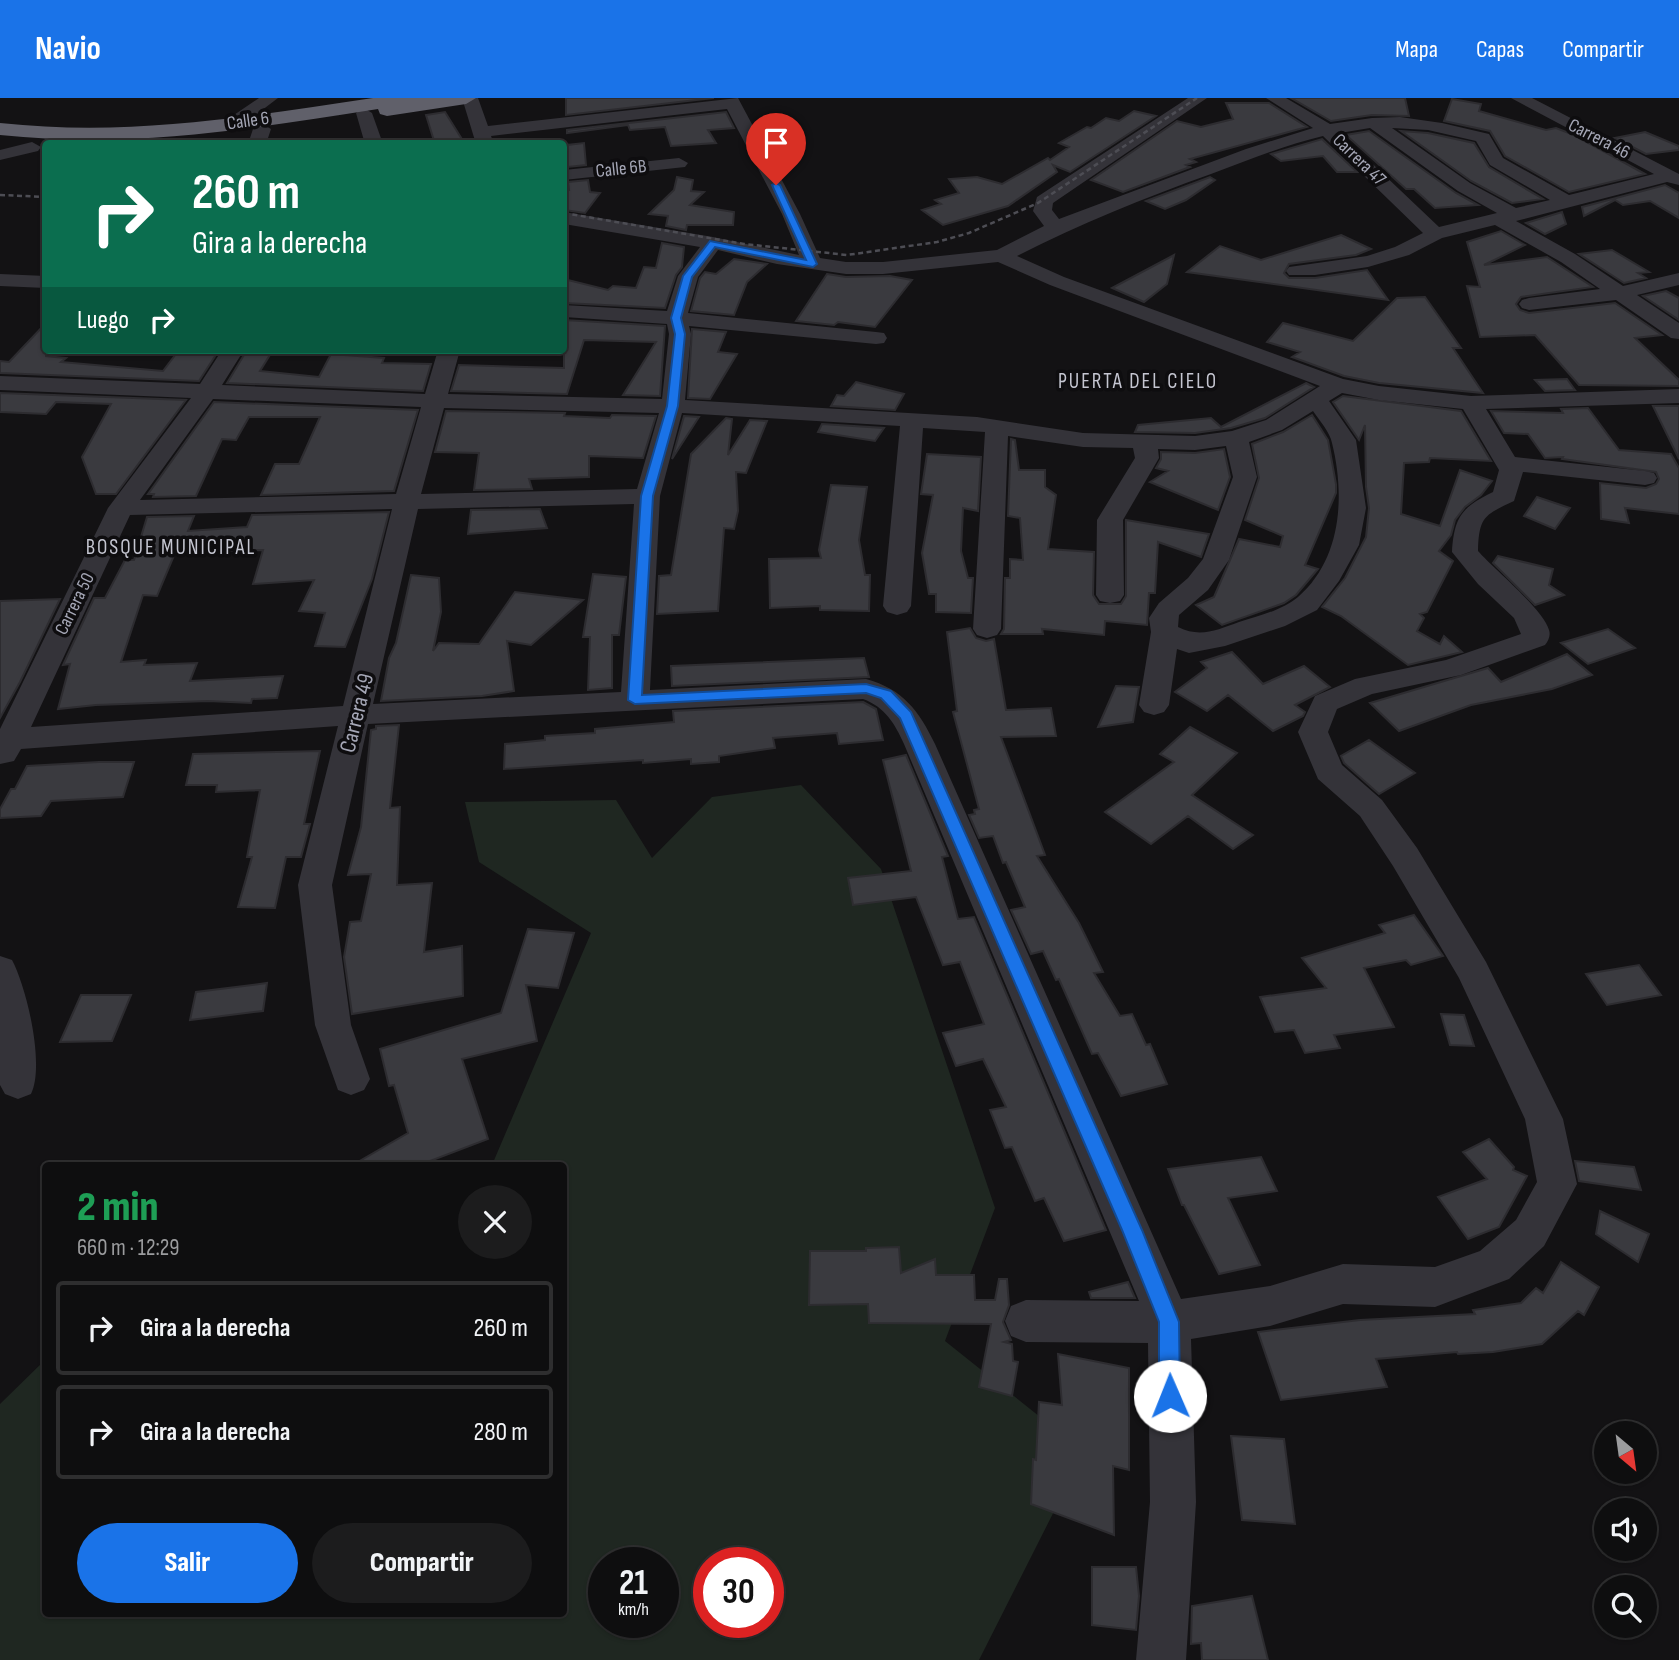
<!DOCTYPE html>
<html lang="es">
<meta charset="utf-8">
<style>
body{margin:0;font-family:"Sofia Sans Condensed",sans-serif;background:#1c1c1d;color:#f1f3f6;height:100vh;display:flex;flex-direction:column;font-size:26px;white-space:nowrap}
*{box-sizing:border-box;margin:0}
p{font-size:23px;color:#9b9c9e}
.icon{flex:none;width:38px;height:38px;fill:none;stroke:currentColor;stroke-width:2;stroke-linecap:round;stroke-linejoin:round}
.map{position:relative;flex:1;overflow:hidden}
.drawer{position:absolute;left:42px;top:1064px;width:525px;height:455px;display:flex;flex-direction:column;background:#0e0e0f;border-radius:7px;box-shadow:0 2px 5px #0004,0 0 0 2px #2e2e2f}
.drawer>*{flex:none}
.top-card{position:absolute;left:42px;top:42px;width:525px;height:214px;border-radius:7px;box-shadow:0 2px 5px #0004,0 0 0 2px #2e2e2f;background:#0b6e4f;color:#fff;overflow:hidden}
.needle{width:46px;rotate:151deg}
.fabs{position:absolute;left:1594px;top:1323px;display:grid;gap:14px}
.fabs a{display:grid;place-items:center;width:63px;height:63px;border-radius:50%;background:#0e0e0f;box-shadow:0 2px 5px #0004,0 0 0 2px #2e2e2f;font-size:35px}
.speed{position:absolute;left:588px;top:1449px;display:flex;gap:14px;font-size:35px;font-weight:700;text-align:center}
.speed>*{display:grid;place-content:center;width:91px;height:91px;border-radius:50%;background:#0e0e0f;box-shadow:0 2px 5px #0004,0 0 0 2px #2e2e2f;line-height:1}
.speed small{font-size:18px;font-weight:400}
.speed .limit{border:10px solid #d22;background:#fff;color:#111}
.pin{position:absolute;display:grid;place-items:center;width:60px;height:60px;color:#fff;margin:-72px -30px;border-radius:50% 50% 50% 0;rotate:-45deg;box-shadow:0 0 7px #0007}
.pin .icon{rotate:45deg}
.me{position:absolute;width:77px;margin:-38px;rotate:359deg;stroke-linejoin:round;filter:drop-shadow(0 0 5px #0008)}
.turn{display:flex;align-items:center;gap:24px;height:147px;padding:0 35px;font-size:32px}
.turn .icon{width:91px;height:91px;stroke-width:2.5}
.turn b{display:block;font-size:49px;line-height:60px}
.then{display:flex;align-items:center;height:66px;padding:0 35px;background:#0003;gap:14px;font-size:26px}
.round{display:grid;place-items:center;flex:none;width:74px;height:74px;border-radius:37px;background:#1c1c1d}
.summary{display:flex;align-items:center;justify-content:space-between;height:119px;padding:0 35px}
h1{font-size:42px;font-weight:800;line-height:52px;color:#1e9e55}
.primary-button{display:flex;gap:14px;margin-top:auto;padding:14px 35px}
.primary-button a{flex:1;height:80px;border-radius:42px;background:#1a73e8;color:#fff;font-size:28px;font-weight:800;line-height:80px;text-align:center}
.primary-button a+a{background:#1c1c1d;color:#f1f3f6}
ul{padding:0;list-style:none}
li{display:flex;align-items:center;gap:21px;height:94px;margin:0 14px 10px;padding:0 21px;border:4px solid #2e2e2f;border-radius:7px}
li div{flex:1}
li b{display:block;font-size:26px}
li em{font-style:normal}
header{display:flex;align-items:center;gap:42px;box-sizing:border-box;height:98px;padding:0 35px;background:#1a73e8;color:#fff}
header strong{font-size:33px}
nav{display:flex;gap:38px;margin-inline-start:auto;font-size:24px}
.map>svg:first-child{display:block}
.green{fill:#1f2721;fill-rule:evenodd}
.building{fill:#3a3a3f;stroke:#2d2c30;stroke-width:2}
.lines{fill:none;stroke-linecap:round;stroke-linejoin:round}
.street{fill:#343339;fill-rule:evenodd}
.highway{fill:#60606a;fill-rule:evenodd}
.rail{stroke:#4d4d54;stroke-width:2.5;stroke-dasharray:5 3.5;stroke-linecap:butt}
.route{fill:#1a73e8;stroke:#114b97;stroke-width:2}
.labels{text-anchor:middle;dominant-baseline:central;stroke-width:7;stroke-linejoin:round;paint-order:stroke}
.far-street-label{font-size:19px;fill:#a4a6b5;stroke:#0e0d0f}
.far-neighbourhood-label{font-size:21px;letter-spacing:2px;fill:#c5c6d1;stroke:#0e0d0f}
.street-label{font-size:23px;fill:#a4a6b5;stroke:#0e0d0f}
</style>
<header>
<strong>Navio</strong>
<nav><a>Mapa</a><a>Capas</a><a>Compartir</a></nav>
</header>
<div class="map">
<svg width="1679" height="1562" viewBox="0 0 1679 1562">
<rect width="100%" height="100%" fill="#131214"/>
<path class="green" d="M801 687 881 771 995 1110 945 1243 1084 1354 979 1562H0V1306L45 1262 46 1516H564V1068L492 1067 591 835 479 764 465 704 616 702 652 760 712 699ZM604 1465H663V1524H604ZM709 1465H768V1524H709Z"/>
<path class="building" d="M566 0H714L566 17Z
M1291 0H1405L1409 18 1372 17 1331 23Z
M1452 1 1481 6 1479 13 1546 32 1556 30 1574 37 1645 76 1569 94 1505 58 1490 33 1444 23Z
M1226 5H1269L1307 29 1190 61 1196 64 1186 67 1190 69 1123 94 1091 82 1177 23 1201 29 1233 21Z
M1134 13 1156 18 1070 74 1053 67 1057 74 1008 108 943 127 922 112 941 106 935 102 959 95 949 81 977 79 1002 86 1048 60 1050 62 1069 49 1059 45 1087 29 1091 30 1106 20 1119 23Z
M445 14 465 46H435L426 17Z
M726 14 734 30 708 32 716 45 671 48 665 29 630 32 628 27 567 35V32Z
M1369 33 1456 95 1478 107 1435 110 1414 91H1406L1346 37Z
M1401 33 1428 35 1474 45 1489 69 1543 101 1512 105 1471 83Z
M1645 34 1679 48V52L1646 56 1615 40Z
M1322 41 1357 74H1337L1323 58 1281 63 1271 56Z
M584 45 586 67 568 69 567 47Z
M677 79 693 82 691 93 704 94 690 107 734 114 733 127H687L686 132 666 128 668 118 649 116 674 92Z
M1210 79 1215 82 1186 102 1165 111 1146 103Z
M588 82 590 94 600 95 585 115 564 112V92H569L568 84Z
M1665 87 1679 95V120L1650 103 1623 107 1615 102 1584 118 1582 109Z
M1562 114 1566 126 1545 136 1526 125Z
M1501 133 1525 147 1484 167 1547 159 1593 189 1521 199 1516 206 1520 212 1529 215 1615 205 1662 237 1635 240 1679 282V288L1579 287 1535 237 1480 239 1467 188 1480 189 1467 144Z
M1341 137 1371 151 1356 157 1289 166 1284 175 1289 180H1315L1367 172 1388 202 1187 174 1220 148 1261 162Z
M662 145 684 149 682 169 676 177 665 210 564 205V181L608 192 613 188 636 190 644 169 656 170Z
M1612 152 1649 174 1638 175 1646 180 1624 185 1579 156Z
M1174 157 1167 186 1144 204 1112 190Z
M734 161 767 166 747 184 734 217 691 213 700 180 705 174 716 176Z
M827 176 846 179 890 178 912 182 875 229 838 224 834 227 796 223Z
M1666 193 1679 200V222L1643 198Z
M1425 199 1461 250H1453L1483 295 1379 285 1344 278 1292 259 1300 254 1267 244 1283 225 1353 243 1397 200Z
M564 222 665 228 660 298 623 297 656 244 584 242 567 296 451 293 459 267 564 270Z
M46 225V258L66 260 61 264 163 273 179 252H219L199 283 0 275V263L9 264Z
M692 231 726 234 718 254 737 256 710 301 688 300Z
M247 252H273L260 273 319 279 331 256 384 260 382 265 431 266 423 293 227 285Z
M1567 281 1575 292 1545 293 1535 282Z
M856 284 904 296 895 312 831 308 837 297 844 298Z
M1306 285 1314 289 1265 320 1231 330 1195 335 1135 334 1138 327 1211 320 1221 329Z
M0 295 186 302 116 396H96L82 359 111 306 56 304 46 316 0 314Z
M1343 298 1461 313 1491 363 1430 360 1429 364 1404 365 1401 416 1440 428 1460 372 1492 383 1481 397 1465 409 1455 422 1451 437 1439 453 1453 463 1427 514 1420 516 1424 520 1417 533 1440 546 1444 538 1462 554 1408 567 1341 518 1322 509 1345 480 1366 439 1369 410 1366 389 1365 327 1359 342 1333 304Z
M214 304 418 312 394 393 261 397 275 366H299L320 319H249L236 342 222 341 196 398 153 399 154 396H148Z
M1653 308H1679V361Z
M1588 310 1619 352 1671 356 1679 370V416L1625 410 1629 425 1601 421 1600 385 1646 390 1656 386 1659 381 1656 374 1562 361 1563 359 1545 360 1528 336 1504 335 1491 313 1563 315 1561 311Z
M446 313 565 315 564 318 610 320 612 317 656 318 643 360 589 358V379L529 381 532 391 474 392 479 355 435 354Z
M1312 317 1328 342 1336 386V395L1305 467 1318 471 1296 497 1284 505 1222 527 1196 507 1214 499 1239 441 1280 449 1283 438 1245 422 1259 380 1252 346 1283 334Z
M684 318 699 319 672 361Z
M726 320 732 321 728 357 750 322 767 323 746 375 736 374 738 413 734 431 724 430 718 513 657 516 659 478 671 477 691 356Z
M822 326 884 330 875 343 818 334Z
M1011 341 1015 342 1019 372H1045V389L1056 397 1048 451 1094 454 1093 497 1099 506H1121L1126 498V422L1209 436 1201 459 1158 444 1155 495H1149L1147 527 1105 523 1104 537 1042 531 1043 536H1001L1004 531 1005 480H1010V461L1023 462 1020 420 1008 418Z
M1224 351 1230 379 1218 412 1150 384 1168 373 1156 370 1161 361V354L1195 355Z
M927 356 981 359 978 413 963 410 961 453 968 480H973L971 515 936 514V496H929L922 455 933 397 921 396Z
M831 387 867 389 859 442 865 477H870L869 513 820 512V508L770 510 769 461 821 460 819 452Z
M1537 399 1570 410 1555 431 1524 418Z
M540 411 547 430 468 436 471 412Z
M389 414 372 481 345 549 315 548 325 515 299 513 314 482 253 486 263 452 175 455 157 498 143 497 121 564 146 562 144 567 197 565 190 583 283 578 277 600 252 601 251 605 208 603 96 607 58 611 70 566 63 567 94 500H105L125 462H134L147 419 194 418 188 433 247 429 252 417Z
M1498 458 1553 471 1549 487 1564 497 1535 507 1493 465Z
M593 476 626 479 619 537H612V590L588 592 590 539H583Z
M411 477 439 480 441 514 433 553 439 545 479 546 515 494 583 502 531 547 507 543 514 593 482 598 381 603 389 560 396 545Z
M60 501 20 584 0 620V503Z
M970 530 976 540 986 543 994 541 1006 612 1051 610 1056 638 1001 639 1045 757 1037 758 1079 825 1103 874 1094 875 1120 918 1132 916 1146 947 1150 946 1167 986 1121 998 1098 955 1092 956 1059 881 1056 882 1043 853 1031 856 1011 812 1025 809 1006 764 1003 765 993 738 979 740 969 717 975 716 974 712 979 711 953 614 957 613 947 534Z
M1608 531 1635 550 1588 566 1561 545Z
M1232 554 1263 586 1304 568 1330 589 1295 607 1305 614 1303 618 1273 633 1228 597 1207 613 1175 594 1207 570 1201 564Z
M1567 556 1592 577 1552 591 1471 607 1399 633 1370 605 1488 570 1501 584Z
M864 560 869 579 672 588 671 568Z
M1116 588 1139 589 1133 624 1098 629Z
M863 604 876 611 883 642 839 646 837 635 773 640 775 650 719 658V664L691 666V661L643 665V662L504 671 505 646 545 642V638L595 635V631L674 624 673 613Z
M399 627 390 710 400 709 397 787 432 785 424 854 462 848 463 898 352 916 344 859 350 824 361 823 371 776 348 777 361 729 371 632 376 631V628Z
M1190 629 1237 655 1192 697 1253 737 1233 751 1188 718 1151 746 1105 714 1174 664 1160 656Z
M1369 642 1415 675 1379 696 1344 665 1341 658Z
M320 653 304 726H310L301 759H286L275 810 238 809 252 759H247L260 692 216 694 217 687H186L193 656Z
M906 657 948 758 942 759 958 821 974 819 1106 1132 1064 1143 1044 1100 1035 1103 1012 1049 1005 1050 990 1012 1006 1009 983 961 956 968 943 935 984 926 960 864 943 867 916 799 853 807 848 780 911 773 883 662Z
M99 664H134L123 699 51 703 41 718 0 720V711L11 691H15L27 668Z
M1414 817 1443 858 1411 867 1406 862 1364 870 1394 929 1334 937 1340 950 1305 955 1294 932 1275 934 1260 899 1326 890 1302 860 1385 835 1379 827Z
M528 831 574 835 558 890 526 887 537 943 462 961 488 1041 417 1068H351L408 1035 394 987 389 988 380 951 501 915Z
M1639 867 1661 897 1607 907 1586 876Z
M267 885 263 913 190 922 196 894Z
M81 897H131L112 943 60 944Z
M1441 916 1464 917 1474 948 1450 947Z
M1489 1041 1514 1069 1513 1072 1527 1078 1499 1129 1468 1141 1438 1099 1487 1081 1463 1054Z
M1261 1059 1277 1093 1228 1100 1260 1167 1219 1176 1184 1107H1182L1168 1071Z
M1575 1063 1634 1069 1641 1092 1579 1083Z
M1600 1113 1649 1136 1638 1164 1596 1136Z
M899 1149 901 1175 935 1161 936 1177H974L975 1202H995L999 1181H1007L1009 1207 1003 1224 1011 1242 1004 1244 1012 1246 1013 1263 1018 1264 1012 1298 979 1289 991 1226 869 1225 868 1206 809 1207 810 1153H866V1150Z
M1561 1164 1599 1189 1584 1217 1578 1213 1542 1246 1493 1254 1458 1256 1457 1254 1376 1261 1387 1289 1281 1302 1258 1234 1360 1222 1475 1216 1473 1212 1521 1205 1536 1190 1543 1195Z
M1128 1184 1135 1200H1091L1089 1194Z
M1058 1256 1129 1270V1372L1113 1368 1114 1437 1031 1406 1033 1361 1036 1362 1039 1304 1062 1307Z
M1231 1338 1284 1341 1295 1426 1242 1422Z
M1092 1469H1136L1139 1498 1136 1532 1092 1527Z
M1252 1498 1268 1562H1202L1201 1545 1191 1546 1192 1508Z"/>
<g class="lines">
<path class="street" d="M259 0H278L240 29H228L226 25 228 21Z
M462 0H478L488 28 738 0 800 116 820 160 846 164H883L997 152 1044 128 1033 113 1037 99 1188 0H1207L1053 105 1052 112 1059 121 1246 51 1313 30 1266 0H1286L1330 26 1372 20 1400 19 1442 25 1489 36 1503 60 1569 97 1654 76 1511 0H1532L1679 76V87L1667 84 1516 123 1575 156 1623 188 1679 175V187L1637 197 1679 225V241L1671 240 1616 202 1529 212 1522 210 1519 206 1522 202 1529 200 1600 191 1561 164 1495 127 1442 140 1409 157 1368 169 1315 177H1289L1286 173 1289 169 1367 158 1395 149 1423 135 1323 38C1285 47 1248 62 1211 76 1144 100 1080 126 1017 158L1064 179 1343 281 1379 288 1471 298 1679 291V305L1486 311 1515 359 1645 373 1654 375 1657 380 1654 385 1645 387 1523 374 1514 403C1484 417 1479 419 1478 453 1494 471 1544 512 1549 532 1551 538 1548 543 1545 547L1461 577 1372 596 1337 611 1328 634 1342 667 1382 702 1417 750 1486 864 1563 1021 1577 1086 1544 1148 1509 1181 1435 1209 1343 1206 1270 1228 1191 1241 1196 1404 1186 1562H1136L1150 1404 1148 1245 1026 1244 1011 1238 1005 1223 1011 1208 1026 1202 1139 1203 904 646C895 626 885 609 863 601L368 626 332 787 351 927 370 981 364 992 351 997 338 992 315 927 298 787 338 628 21 651 14 663 0 666V631L108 410 191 300 0 292V278L200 286 222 252H244L222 287 425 296 438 252H460L448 296 662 301 669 236 667 226 564 219V207L667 213 678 178 700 149 564 126V114L713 139 799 157 782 116 727 11 491 38 494 46H476ZM1370 30 1458 93 1497 115 1439 129 1340 35ZM1392 30 1428 32 1476 43 1490 67 1550 102 1516 110 1470 85ZM718 152 777 166 846 176H883L998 164 1050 187 1320 288 1266 322 1232 333 1195 338 1083 335 977 319 685 302 691 236 689 228 876 246 884 245 887 240 884 235 876 234 688 215 698 179ZM1342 295 1379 302 1463 311 1499 372 1493 394C1462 409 1454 419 1452 454L1478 486 1514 520 1521 536 1446 562 1355 581 1315 598 1298 634 1318 681 1360 718 1393 768 1459 880 1525 1021 1537 1084 1516 1122 1480 1153 1435 1169 1343 1166 1270 1188 1181 1201 935 646C919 613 903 591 866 581L650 592 660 398 682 315 900 328 883 508 887 514 897 517 907 514 911 508 923 330 985 334 973 531 977 537 987 540 997 537 1001 531 1008 338 1083 349 1133 350 1135 360 1097 422 1096 497 1100 503 1110 505 1120 503 1124 497 1123 422 1159 360 1158 351 1195 352 1226 348 1233 379 1203 461 1188 480 1159 505 1149 520 1151 534 1139 607 1144 614 1154 617 1164 614 1169 607 1177 551 1189 555 1225 548 1285 528 1317 512 1339 483 1359 447 1366 410 1356 342 1329 303ZM213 301 421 309 396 396 140 402ZM444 310 659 315 637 391 421 396ZM1313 313C1319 322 1330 334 1332 345 1345 397 1342 461 1298 499 1283 512 1258 518 1239 524 1217 532 1200 540 1178 529L1179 517 1208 492 1229 462 1257 379 1249 344 1282 332ZM634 406 621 594 373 606 418 411ZM392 411 343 608 31 629 130 417Z
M364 10 372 15 383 46H365L356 15Z
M262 26 271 31 266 46H248L253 31Z
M32 44 41 49 38 53 0 62V52Z
M679 60 688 65 685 69 564 82V72Z
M0 176 46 178V190L0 188Z
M0 858 12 862C27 890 45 968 31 996L18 1001 5 996 0 987Z"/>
<path class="highway" d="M373 0H476L466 6 387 18 380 16 378 11C247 31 134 51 0 37V25C130 39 245 19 373 0Z"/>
<path class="rail" d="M0 97 46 99
M564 115 744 146 847 157 937 144 969 135 1038 105 1197 0"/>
</g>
<path class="route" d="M776 85 780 87 817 166 813 169 715 149 692 179 681 220 685 236 678 308 653 398 642 597 866 586 891 593 911 614 1142 1132 1179 1224 1180 1298 1177 1305 1170 1308 1162 1305 1159 1298V1224L1122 1132 900 620 881 600 866 595 635 606 628 602 641 398 667 308 675 236 671 220 683 178 710 143 806 162 772 87Z"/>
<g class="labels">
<g class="far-street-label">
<text transform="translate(248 23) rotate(-8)">Calle 6</text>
<text transform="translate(1599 41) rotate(27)">Carrera 46</text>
<text transform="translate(1359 62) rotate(44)">Carrera 47</text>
<text transform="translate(621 71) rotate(-6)">Calle 6B</text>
<text transform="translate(75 506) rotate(-64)">Carrera 50</text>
</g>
<g class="far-neighbourhood-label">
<text x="1138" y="283">PUERTA DEL CIELO</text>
<text x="171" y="449">BOSQUE MUNICIPAL</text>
</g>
<g class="street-label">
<text transform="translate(357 615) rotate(-76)">Carrera 49</text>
</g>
</g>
</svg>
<div class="fabs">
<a><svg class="needle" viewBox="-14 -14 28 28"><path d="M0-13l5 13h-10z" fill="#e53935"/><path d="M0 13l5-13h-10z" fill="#9b9c9e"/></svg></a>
<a><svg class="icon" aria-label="sound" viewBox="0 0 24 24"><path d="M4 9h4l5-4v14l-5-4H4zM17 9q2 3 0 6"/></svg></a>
<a><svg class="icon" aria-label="search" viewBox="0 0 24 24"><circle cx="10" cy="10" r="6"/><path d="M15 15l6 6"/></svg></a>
</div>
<div class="speed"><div>21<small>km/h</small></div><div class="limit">30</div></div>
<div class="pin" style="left:776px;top:87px;background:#d93025"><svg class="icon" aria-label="arrive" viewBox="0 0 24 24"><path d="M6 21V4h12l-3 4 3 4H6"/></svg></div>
<svg class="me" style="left:1170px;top:1298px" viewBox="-20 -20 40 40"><circle r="19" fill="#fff"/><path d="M0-13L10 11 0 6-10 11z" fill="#1a73e8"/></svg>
<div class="top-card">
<div class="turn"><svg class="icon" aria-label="right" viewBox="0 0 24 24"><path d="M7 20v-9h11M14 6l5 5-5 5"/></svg><div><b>260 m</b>Gira a la derecha</div></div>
<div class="then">Luego<svg class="icon" aria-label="right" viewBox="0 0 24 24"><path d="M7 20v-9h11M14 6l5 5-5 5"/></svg></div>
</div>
<section class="drawer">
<div class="summary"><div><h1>2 min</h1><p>660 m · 12:29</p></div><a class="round"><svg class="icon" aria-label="close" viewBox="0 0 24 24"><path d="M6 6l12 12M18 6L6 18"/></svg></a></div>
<ul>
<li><svg class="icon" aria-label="right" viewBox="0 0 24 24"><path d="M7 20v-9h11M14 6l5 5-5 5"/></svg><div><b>Gira a la derecha</b></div><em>260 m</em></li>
<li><svg class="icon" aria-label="right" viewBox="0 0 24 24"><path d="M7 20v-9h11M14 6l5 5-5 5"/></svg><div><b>Gira a la derecha</b></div><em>280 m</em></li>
</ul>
<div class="primary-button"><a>Salir</a><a>Compartir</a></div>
</section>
</div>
